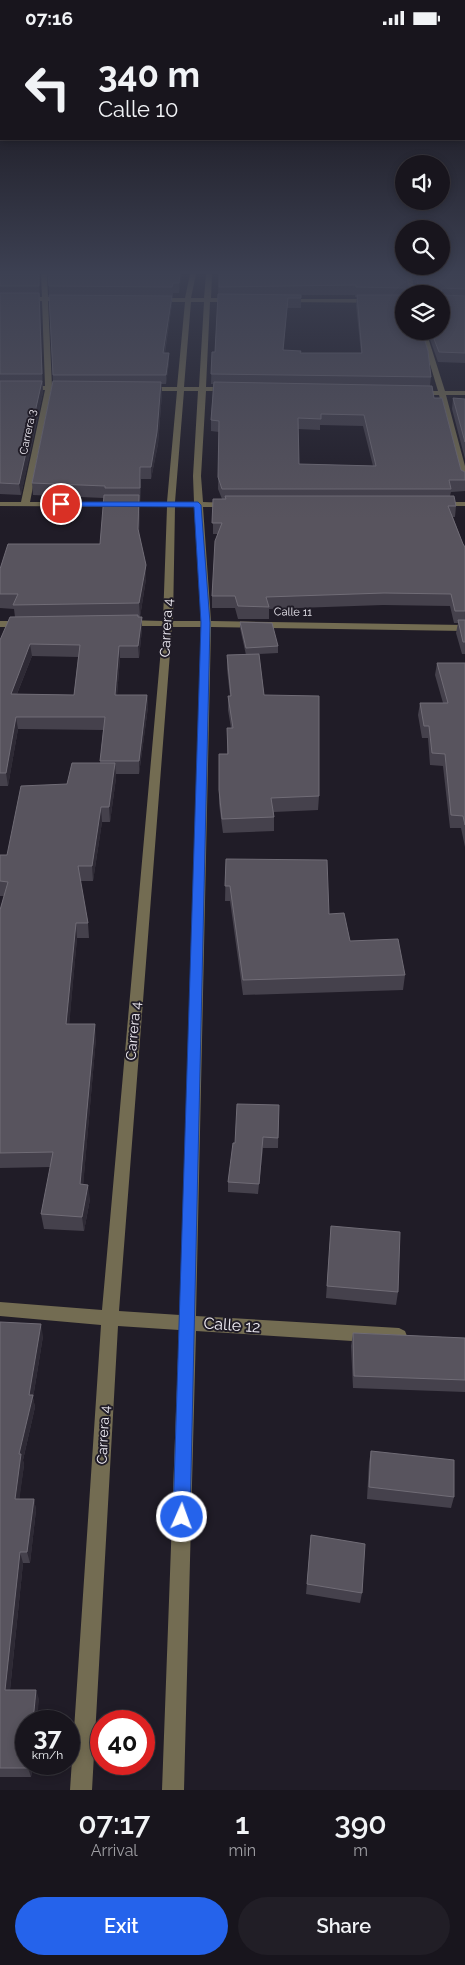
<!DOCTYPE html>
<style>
body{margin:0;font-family:Raleway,sans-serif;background:#211e26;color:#f1f3f6;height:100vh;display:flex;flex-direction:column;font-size:19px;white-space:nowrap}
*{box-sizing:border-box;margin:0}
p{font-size:16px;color:#9f9fa4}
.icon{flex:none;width:28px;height:28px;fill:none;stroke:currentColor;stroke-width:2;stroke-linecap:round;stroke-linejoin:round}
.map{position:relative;height:1755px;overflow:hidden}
.details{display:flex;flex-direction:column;background:#18151d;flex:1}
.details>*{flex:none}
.guide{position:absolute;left:0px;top:0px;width:465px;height:105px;box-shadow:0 2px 8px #0003,0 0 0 1px #36343b;background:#18151d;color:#f1f3f6;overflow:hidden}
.buttons{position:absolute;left:395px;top:120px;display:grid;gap:10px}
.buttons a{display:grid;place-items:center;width:55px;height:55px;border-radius:50%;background:#18151d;box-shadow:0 2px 8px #0003,0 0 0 1px #36343b;font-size:25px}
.speed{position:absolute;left:15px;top:1675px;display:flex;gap:10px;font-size:25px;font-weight:700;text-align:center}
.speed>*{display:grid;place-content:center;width:65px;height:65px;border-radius:50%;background:#18151d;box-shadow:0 2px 8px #0003,0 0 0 1px #36343b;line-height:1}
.speed small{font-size:12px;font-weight:400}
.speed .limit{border:8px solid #d22;background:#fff;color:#111}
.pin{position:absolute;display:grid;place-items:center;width:42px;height:42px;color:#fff;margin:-21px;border:2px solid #fff;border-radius:50%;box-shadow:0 1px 5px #0007}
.me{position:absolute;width:55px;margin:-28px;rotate:2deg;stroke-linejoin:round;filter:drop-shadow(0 0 4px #0008)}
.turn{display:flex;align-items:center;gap:18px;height:105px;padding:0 15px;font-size:22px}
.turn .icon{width:65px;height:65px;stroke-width:2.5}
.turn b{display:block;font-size:35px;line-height:42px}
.eta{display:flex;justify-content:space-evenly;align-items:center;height:85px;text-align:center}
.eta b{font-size:30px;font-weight:600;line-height:35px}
.action{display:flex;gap:10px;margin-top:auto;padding:10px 15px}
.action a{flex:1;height:58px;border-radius:30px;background:#2563eb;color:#fff;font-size:20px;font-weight:600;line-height:58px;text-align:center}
.action a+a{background:#211e26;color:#f1f3f6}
.status{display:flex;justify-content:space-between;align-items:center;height:35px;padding:0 25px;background:#18151d;direction:ltr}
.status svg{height:14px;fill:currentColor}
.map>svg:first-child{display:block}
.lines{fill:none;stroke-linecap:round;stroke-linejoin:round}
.minor{fill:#736c52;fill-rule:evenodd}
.wall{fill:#45414c;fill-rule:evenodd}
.shaded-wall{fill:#2e2a35}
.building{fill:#58545e;stroke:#706c76;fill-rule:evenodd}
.route{fill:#2563eb;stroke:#184099}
.labels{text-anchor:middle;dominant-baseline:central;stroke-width:4;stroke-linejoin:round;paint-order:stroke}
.far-street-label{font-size:11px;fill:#f2eff7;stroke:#201c27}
.street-label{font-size:14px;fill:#f2eff7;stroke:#201c27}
.near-street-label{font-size:16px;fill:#f2eff7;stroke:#201c27}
</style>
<div class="status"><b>07:16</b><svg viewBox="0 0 49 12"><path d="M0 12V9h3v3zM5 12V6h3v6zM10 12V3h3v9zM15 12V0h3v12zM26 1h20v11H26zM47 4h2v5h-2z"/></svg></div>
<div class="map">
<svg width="465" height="1755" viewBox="0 0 465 1755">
<rect width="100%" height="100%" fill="#201c27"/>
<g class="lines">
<path class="minor" d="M41 239H47L48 262H66L69 264 66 266H48L52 351H68L72 353 68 355H52L30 467H167L177 356H145L141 354 145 352H177L185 267H156L153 265 156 263H185L190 239H196L191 263H204L206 239H212L211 263H234L237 265 234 267H210L206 352H230L234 354 230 356H206L201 441 203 467 230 468 234 470 230 472H203L211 586 465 590V596L211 592 196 1281 399 1293 405 1296 407 1301 405 1306 399 1309 196 1296 184 1755H162L179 1295 118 1291 92 1755H70L101 1290 0 1281V1267L102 1275 163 591H125L120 588 125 585 163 586 167 472 0 471V467H21L45 355H0V351H45L42 266H0V262H42ZM191 267H204L199 352H184ZM184 356H198L193 441 194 467H175ZM175 472H195L201 586H173ZM172 592H201L180 1280 119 1276Z
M406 239H412L415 259H409Z
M284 264H404V268L282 267V265Z
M420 296H426L445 356H465V360H446L465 431V448L461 446 439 360H418L414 358 418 356H438Z
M437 467H465V471H440L436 469Z
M0 586H23L28 589 23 592H0Z"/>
</g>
<path class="wall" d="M0 239H39L43 357 21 460 0 459Z
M48 239H182L179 258H173V261H172V269L165 318 169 327 166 349H161L162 358 158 409 151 444H141L139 499 146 530V544L140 582H142V594L139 623H120L117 660H147L148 672 139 739H116V743L110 787H102L93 846H80L88 888 89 903H77L69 989 96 1003 83 1150 90 1164 84 1196 44 1194 41 1179 51 1132 0 1133V875L4 861H0V820H7L67 749 100 728 103 695 18 694 8 751H0V605L15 582 14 574 0 573V534L100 509 104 463 33 460 32 448 53 346ZM32 621 78 622 74 660 17 659Z
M219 239 415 251 412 239H465V328L438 327 427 296H441V259H404V296L431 342 430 351 434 363 461 435 465 437V456L451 457 450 461 456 471 455 482H453L463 509 465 512V619H462L456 598 458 588H454L450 571 383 570 269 574V584H238L235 573H212V561L218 499H213V464H222L218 454 219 397 211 396V385L213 349H211L212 317H215ZM301 260H355V262H357L356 270 361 318H300L283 315 287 273H301ZM320 390 363 391 373 431 299 429 298 394 320 395Z
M453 363 465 364V424L452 374Z
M240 587 278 611V618L259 619 264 660 319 761 318 775 274 777V796L223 798 219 769V719H227V693H231L228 675V661H230L227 634V620H246L240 593Z
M437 628H465V812L461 793H450L443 731 430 730 428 703H422L418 680 420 668H443L435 640Z
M226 824 329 879 350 906 405 940 403 955 243 960 230 866H225Z
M279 1070 278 1113H263L258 1159 228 1157V1147L235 1108Z
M331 1191 398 1257 396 1270 326 1263Z
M0 1287 43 1301 33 1363 35 1372 23 1425 24 1430 19 1464H34L36 1475 30 1528H23L10 1655 39 1664 26 1729H33L31 1742H0Z
M353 1298 465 1303V1357L353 1353 351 1311Z
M371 1416 454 1462 451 1473 367 1464 369 1427Z
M311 1500 362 1558 360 1568 306 1559Z"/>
<path class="shaded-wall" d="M180 239H182L179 258V248Z
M39 258 40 268 43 349 42 339Z
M172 261V269L163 327V318Z
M288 263 287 273 283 326V315Z
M169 318V327L166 349V340Z
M42 346 43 357 21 460 19 449Z
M161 347 162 358 158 409 151 444V432Z
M140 432 141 444 140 465Z
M139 460 140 473 139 508 138 494Z
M146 530V544L140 582 139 568Z
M142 582V594L139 623 138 611Z
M30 609 32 621 12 671 11 659Z
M119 611 120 623 116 672 115 660Z
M147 660 148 672 139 739V726Z
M16 682 18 694 8 751 6 738Z
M115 728 116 743 110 787 109 772Z
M101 772 102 787 93 846 92 831Z
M76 888 77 903 68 1004 66 989Z
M95 989 96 1003 82 1164 80 1149Z
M263 1102V1113L258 1159 259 1149Z
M88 1150 90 1164 84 1196 82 1182Z
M41 1289 43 1301 33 1363 35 1372 23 1425 24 1430 18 1475 15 1464 19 1419Z
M34 1464 36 1475 30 1528 27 1517Z
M20 1517 23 1528 9 1664 5 1655Z
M36 1655 39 1664 37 1686H33Z
M29 1729H33L31 1742 28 1733Z"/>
<path class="building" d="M0 239H39V251H0Z
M48 239H180L179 248H173L172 252 49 251Z
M219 239H406L409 251H416L418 249 415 239H465V254L442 253 441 259H406L405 253 356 252V250L219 252Z
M0 258H39L42 339H0Z
M218 259 301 260V263H288L283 315 301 316 300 318H362L357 260H404V296H422L428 316 431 342 211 339 212 317H215Z
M49 260 172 261 163 318H169L166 340H53Z
M441 260H442L465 261V318L439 317 431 296H441Z
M0 346H42L19 449 0 448Z
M53 346 161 347 157 397 151 432H140V453H105V451L32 448Z
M214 347 432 351 434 363H442L461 435 465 437V445H449L451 454H222L218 442 219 386 211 385ZM321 379 364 380 376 431 299 429 298 383 321 384Z
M453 363 465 364V407Z
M104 460H139L138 494 146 530 139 568 13 570 18 559H0V534L8 509H100Z
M225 461H454L456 471H448L463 509 465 512V576H455L451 559 384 558 266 562 269 572 238 571 235 561H212L215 506 222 488H212L213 464H226Z
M138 580V582H142L138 611H119L115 660H147L139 726H100L105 682H16L6 738H0V605L10 582ZM30 609 80 610 74 660 11 659Z
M458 585H465V607H463Z
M240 587 272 588 278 611 246 613Z
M259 619 264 660 319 661V761L271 763 274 782 222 784 219 755V719H228L227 693H233L228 661H231L227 620Z
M437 628H465V790L463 781 451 780 445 719 432 718 429 691H424L420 668H448Z
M72 728H115L109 772H101L92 831H78L88 888H76L66 989H95L80 1149 88 1150 82 1182 41 1179 53 1117 0 1118V875L8 847 0 846V820H7L21 751 67 749Z
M226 824 327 825 329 879 344 878 350 906 398 904 405 940 243 945 230 851H225Z
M237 1069 279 1070 278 1103 263 1102 259 1149 228 1147 233 1108H235Z
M331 1191 400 1197 398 1257 327 1251Z
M0 1287 41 1289 29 1360H33L19 1419H21L15 1464H34L27 1517H20L5 1655H36L33 1686H26V1729H29L28 1733H0Z
M353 1298 465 1303V1345L354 1341Z
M371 1416 454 1425V1462L369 1452Z
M311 1500 365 1509 362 1558 307 1549Z"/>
<linearGradient id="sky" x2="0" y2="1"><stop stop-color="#120f15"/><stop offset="0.49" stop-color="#3c4052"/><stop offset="1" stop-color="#3c4052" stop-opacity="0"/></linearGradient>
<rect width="465" height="484" fill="url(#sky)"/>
<path class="route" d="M59 467H198L201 470 210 588 190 1482 188 1488 182 1490 176 1488 173 1482 201 588 194 472 61 471 59 470Z"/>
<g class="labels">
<g class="far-street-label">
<text transform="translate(28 397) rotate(-78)">Carrera 3</text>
<text transform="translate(293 577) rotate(1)">Calle 11</text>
</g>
<g class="street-label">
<text transform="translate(166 593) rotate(-87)">Carrera 4</text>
<text transform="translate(133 996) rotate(-85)">Carrera 4</text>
<text transform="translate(103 1400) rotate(-87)">Carrera 4</text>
</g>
<g class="near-street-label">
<text transform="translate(232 1290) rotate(4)">Calle 12</text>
</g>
</g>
</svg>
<div class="buttons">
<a><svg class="icon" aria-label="sound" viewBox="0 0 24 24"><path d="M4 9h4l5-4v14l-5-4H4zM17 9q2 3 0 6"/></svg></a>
<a><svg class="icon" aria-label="search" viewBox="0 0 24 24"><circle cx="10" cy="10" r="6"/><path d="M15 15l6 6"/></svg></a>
<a><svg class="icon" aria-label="layers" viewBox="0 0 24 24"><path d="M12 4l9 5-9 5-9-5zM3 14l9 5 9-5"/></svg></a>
</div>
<div class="speed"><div>37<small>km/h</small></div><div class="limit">40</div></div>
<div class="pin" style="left:61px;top:469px;background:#d93025"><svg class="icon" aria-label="arrive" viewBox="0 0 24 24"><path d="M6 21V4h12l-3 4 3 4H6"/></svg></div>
<svg class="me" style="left:182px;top:1482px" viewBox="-20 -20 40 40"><circle r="17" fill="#2563eb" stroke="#fff" stroke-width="3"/><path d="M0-11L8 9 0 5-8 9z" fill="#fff"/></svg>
<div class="guide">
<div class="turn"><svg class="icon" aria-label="left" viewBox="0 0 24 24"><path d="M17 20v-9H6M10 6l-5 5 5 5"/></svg><div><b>340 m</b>Calle 10</div></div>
</div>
</div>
<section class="details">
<div class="eta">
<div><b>07:17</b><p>Arrival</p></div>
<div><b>1</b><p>min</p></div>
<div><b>390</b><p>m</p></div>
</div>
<div class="action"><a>Exit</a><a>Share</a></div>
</section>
